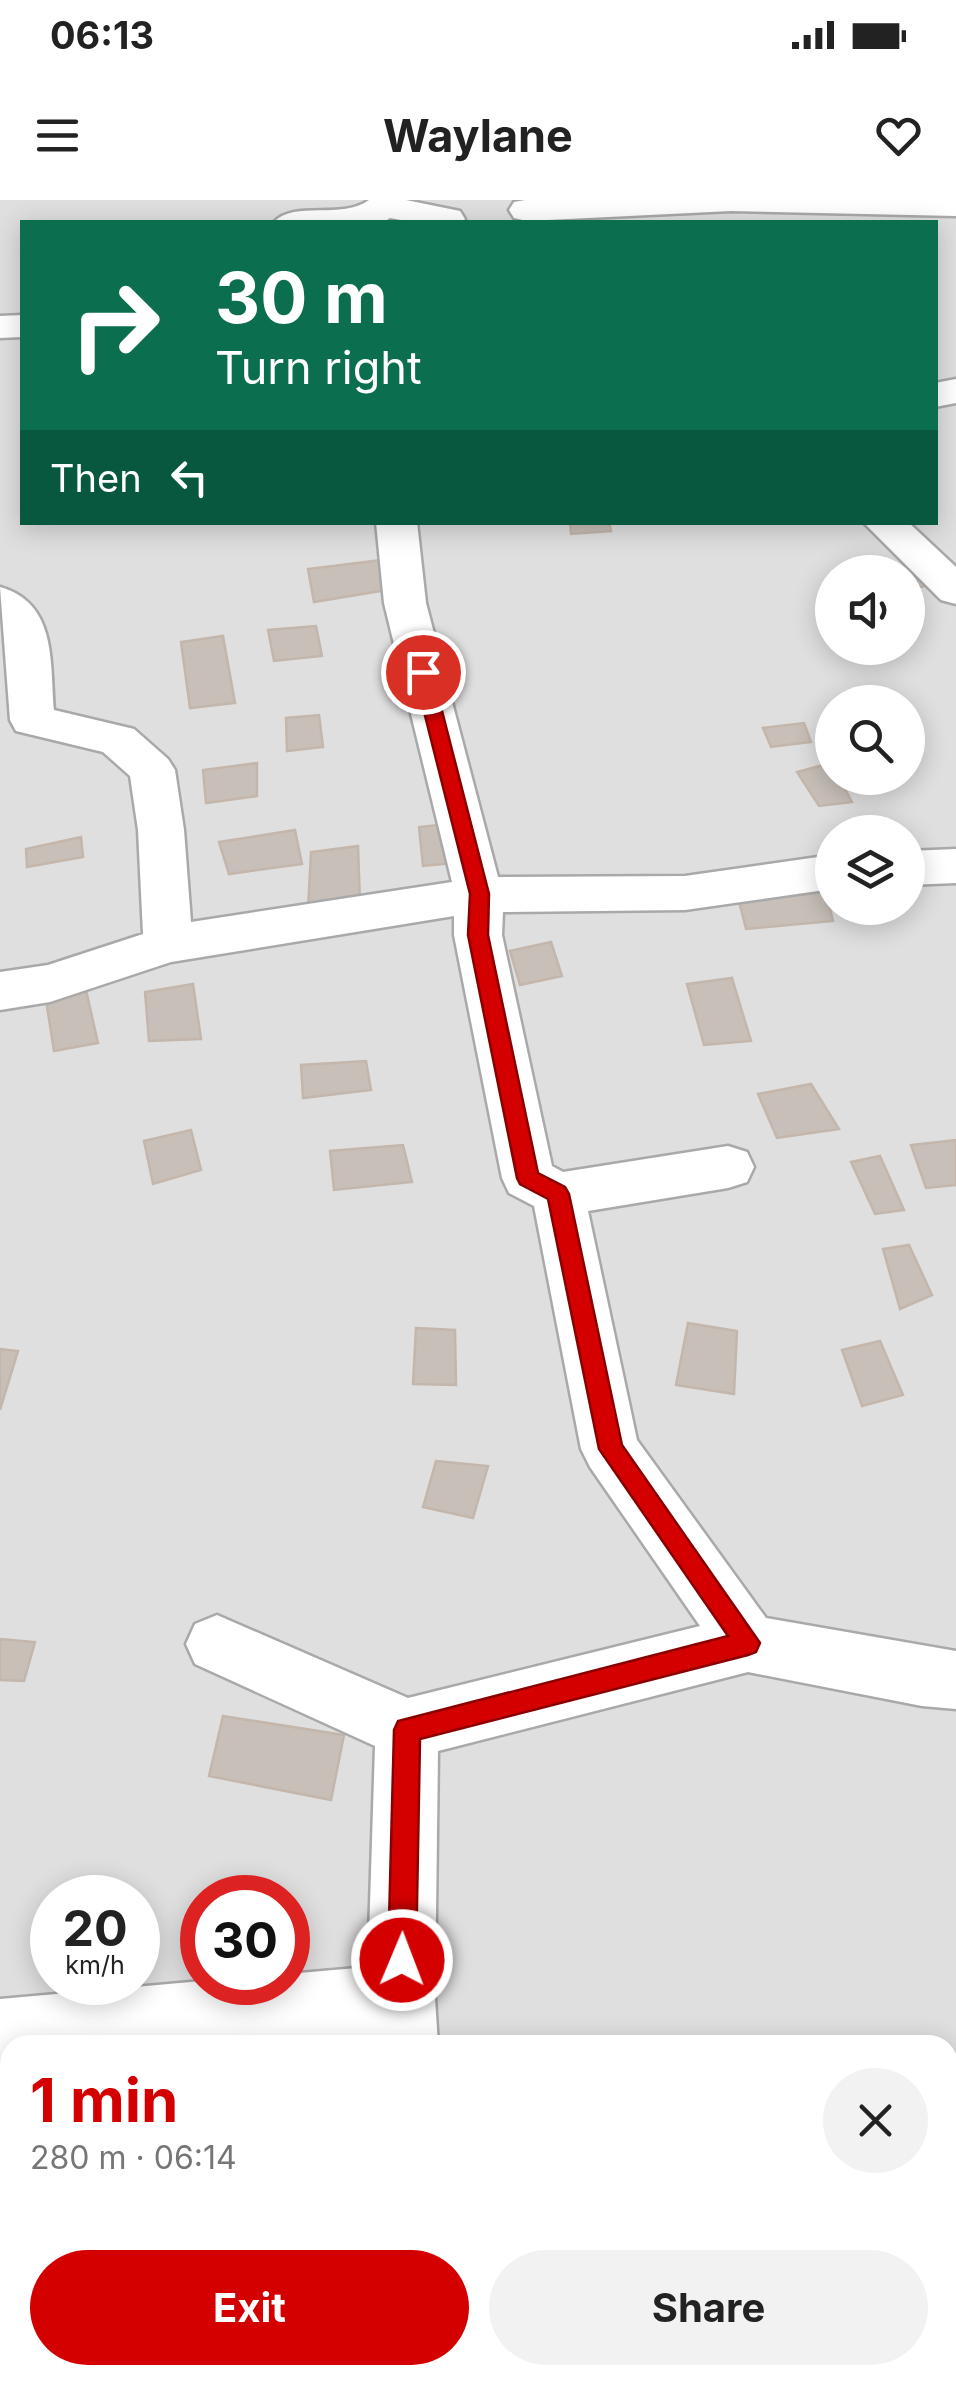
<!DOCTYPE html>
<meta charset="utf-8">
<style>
body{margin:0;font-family:Inter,sans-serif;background:#f2f2f2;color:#222;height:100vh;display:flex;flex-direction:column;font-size:38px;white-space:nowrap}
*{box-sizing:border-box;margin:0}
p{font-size:32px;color:#767676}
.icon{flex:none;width:55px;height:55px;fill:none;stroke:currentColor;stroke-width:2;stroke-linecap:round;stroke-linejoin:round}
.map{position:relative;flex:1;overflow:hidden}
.sheet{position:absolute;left:0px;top:1835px;width:958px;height:350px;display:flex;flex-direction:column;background:#fff;border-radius:30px 30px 0 0;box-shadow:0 5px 25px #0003}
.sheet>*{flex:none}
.top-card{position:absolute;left:20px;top:20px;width:918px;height:305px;border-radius:0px;box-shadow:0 5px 25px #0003;background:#0b6e4f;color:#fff;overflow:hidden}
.fabs{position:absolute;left:815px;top:355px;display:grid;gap:20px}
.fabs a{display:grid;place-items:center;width:110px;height:110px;border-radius:50%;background:#fff;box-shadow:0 5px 25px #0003;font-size:50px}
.speed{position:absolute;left:30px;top:1675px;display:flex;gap:20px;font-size:50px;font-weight:700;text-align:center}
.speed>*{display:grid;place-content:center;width:130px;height:130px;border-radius:50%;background:#fff;box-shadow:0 5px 25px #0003;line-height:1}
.speed small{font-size:25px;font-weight:400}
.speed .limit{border:15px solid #d22;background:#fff;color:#111}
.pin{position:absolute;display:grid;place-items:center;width:85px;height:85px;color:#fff;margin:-42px;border:5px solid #fff;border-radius:50%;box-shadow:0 2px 10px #0007}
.me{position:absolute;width:110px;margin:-55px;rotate:1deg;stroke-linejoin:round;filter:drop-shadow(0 0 8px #0008)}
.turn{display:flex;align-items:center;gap:35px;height:210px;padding:0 30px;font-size:45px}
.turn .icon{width:130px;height:130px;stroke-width:2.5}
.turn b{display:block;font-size:70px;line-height:85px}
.then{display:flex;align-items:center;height:95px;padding:0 30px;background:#0003;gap:20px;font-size:38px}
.round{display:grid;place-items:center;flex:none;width:105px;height:105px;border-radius:52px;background:#f2f2f2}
.head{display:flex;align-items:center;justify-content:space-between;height:170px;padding:0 30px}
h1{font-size:60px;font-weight:700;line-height:75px;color:#d40000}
.cta{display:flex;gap:20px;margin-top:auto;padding:20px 30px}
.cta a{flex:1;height:115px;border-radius:60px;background:#d40000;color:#fff;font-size:40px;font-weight:700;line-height:115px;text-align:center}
.cta a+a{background:#f2f2f2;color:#222}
.status{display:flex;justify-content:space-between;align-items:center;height:70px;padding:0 50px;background:#fff;direction:ltr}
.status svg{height:28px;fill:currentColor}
header{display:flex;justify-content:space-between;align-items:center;height:130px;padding:0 30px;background:#fff;font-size:45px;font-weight:700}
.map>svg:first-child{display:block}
.residential{fill:#e0dfdf;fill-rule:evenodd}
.building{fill:#c7bfb8;stroke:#c4b6ab;stroke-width:2.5}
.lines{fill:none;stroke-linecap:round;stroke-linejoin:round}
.minor-casing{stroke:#a9a9a9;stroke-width:5}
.minor{fill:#fff;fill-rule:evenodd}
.route{fill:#d40000;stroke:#8a0000;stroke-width:2.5}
</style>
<div class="status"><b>06:13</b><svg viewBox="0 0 49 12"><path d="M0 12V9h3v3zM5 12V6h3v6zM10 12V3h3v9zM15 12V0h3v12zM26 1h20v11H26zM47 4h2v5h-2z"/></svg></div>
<header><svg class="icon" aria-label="menu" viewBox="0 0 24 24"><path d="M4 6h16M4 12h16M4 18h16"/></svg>Waylane<svg class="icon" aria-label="heart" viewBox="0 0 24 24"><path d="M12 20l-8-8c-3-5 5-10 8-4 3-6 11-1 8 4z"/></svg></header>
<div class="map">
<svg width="956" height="2185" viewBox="0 0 956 2185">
<rect width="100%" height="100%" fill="#f2efe9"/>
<path class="residential" d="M0 0H956V2185H0ZM22 22H935V322H22ZM832 372H908V448H832ZM832 502H908V578H832ZM832 632H908V708H832ZM52 1698H138V1782H52ZM202 1698H288V1782H202ZM10 1845H948V2175H10Z"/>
<path class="building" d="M570 322H609L611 331 571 334Z
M382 360 387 390 314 402 308 369Z
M915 369 925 386 908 389V372H887Z
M316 426 322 456 274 461 268 430Z
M223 436 235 503 190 508 181 442Z
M319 515 323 547 287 551 286 518Z
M804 523 811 542 771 547 763 528Z
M257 563V596L206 603 203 570Z
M831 563 832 578H839L852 602 819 606 797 572Z
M447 624 455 663 423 666 419 627Z
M295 630 302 664 229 674 219 642Z
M81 637 83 657 27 667 26 649Z
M358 646 360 703 308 710 311 652Z
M826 692 833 721 746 729 739 701Z
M551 742 562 776 520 785 510 751Z
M732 778 751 841 704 845 687 784Z
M193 784 201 839 149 841 145 792Z
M86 790 98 843 54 851 46 800Z
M366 861 371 890 303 898 301 865Z
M811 884 839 929 777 938 758 894Z
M191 930 201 970 153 984 144 941Z
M956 940V985L926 988 911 945Z
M403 945 412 982 334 990 330 951Z
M880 956 904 1010 875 1014 851 962Z
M909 1045 932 1095 900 1109 883 1049Z
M688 1123 737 1131 734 1194 676 1185Z
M416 1128 455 1130 456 1185 413 1184Z
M880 1141 903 1195 862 1206 842 1150Z
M0 1149 18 1151 0 1210Z
M436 1261 488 1266 473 1318 423 1307Z
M0 1439 35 1442 24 1481 0 1480Z
M223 1516 344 1535 331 1600 209 1576Z"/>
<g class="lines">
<g class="minor-casing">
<path id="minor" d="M369 0H406L460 11 465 19 462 22H412L390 18 384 22H274C295 0 342 20 369 0Z
M525 0H956V16L731 11 527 21 514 18 509 10 514 2Z
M22 115V137L0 138V116Z
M956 179V203L935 207V183Z
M376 322H417L426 403 498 677 685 676 832 655V689L685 710 503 712 502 735 552 966 563 972 728 946 747 952 754 967 747 982 728 988 588 1011 637 1240 766 1418 956 1451V1509L922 1506 748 1472 438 1551 435 1798 438 1845H370L369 1835 252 1845H10V1866L0 1867V1799L202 1781 288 1782V1774L368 1767 375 1546 195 1464 186 1444 195 1424 217 1415 408 1498 700 1426 590 1267 581 1249 534 1006 509 993 502 978 454 735V716L171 762 50 802 0 810V772L48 765 143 734 138 630 130 576 103 552 16 531 10 520 0 387C57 403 50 462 54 510L134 529 168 559 175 570 184 630 191 722 452 682 384 403Z
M863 322H908L956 367V404L941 400Z
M956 649V683L908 685V651Z
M394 2175H468L469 2185H395Z"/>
</g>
<use href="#minor" class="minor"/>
</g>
<path class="route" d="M423 466 432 472 489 694 488 735 538 973 565 987 569 994 622 1245 760 1443 756 1452 748 1455 420 1539 416 1760 412 1770 402 1774 392 1770 388 1760 394 1530 398 1521 728 1436 599 1249 548 999 520 984 517 978 468 735 470 694 414 472Z"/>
</svg>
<div class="fabs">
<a><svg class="icon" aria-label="sound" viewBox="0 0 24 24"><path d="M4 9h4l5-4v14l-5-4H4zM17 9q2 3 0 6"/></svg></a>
<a><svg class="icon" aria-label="search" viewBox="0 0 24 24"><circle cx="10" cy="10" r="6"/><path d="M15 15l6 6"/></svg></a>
<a><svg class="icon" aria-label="layers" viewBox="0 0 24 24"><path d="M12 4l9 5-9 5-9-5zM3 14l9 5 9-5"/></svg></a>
</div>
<div class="speed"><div>20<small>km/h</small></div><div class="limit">30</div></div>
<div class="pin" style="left:423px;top:472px;background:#d93025"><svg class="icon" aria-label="arrive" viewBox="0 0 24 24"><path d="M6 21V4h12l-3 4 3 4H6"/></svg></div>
<svg class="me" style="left:402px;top:1760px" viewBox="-20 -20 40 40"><circle r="17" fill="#d40000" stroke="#fff" stroke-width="3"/><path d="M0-11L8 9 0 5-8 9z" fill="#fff"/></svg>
<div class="top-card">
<div class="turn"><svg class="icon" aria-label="right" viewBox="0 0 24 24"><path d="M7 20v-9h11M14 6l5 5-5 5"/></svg><div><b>30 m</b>Turn right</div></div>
<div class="then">Then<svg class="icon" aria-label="left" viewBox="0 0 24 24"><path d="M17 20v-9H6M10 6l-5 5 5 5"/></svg></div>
</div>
<section class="sheet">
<div class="head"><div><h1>1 min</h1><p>280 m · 06:14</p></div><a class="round"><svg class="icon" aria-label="close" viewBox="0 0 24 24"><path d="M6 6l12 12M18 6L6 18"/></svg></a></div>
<div class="cta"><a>Exit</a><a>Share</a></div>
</section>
</div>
